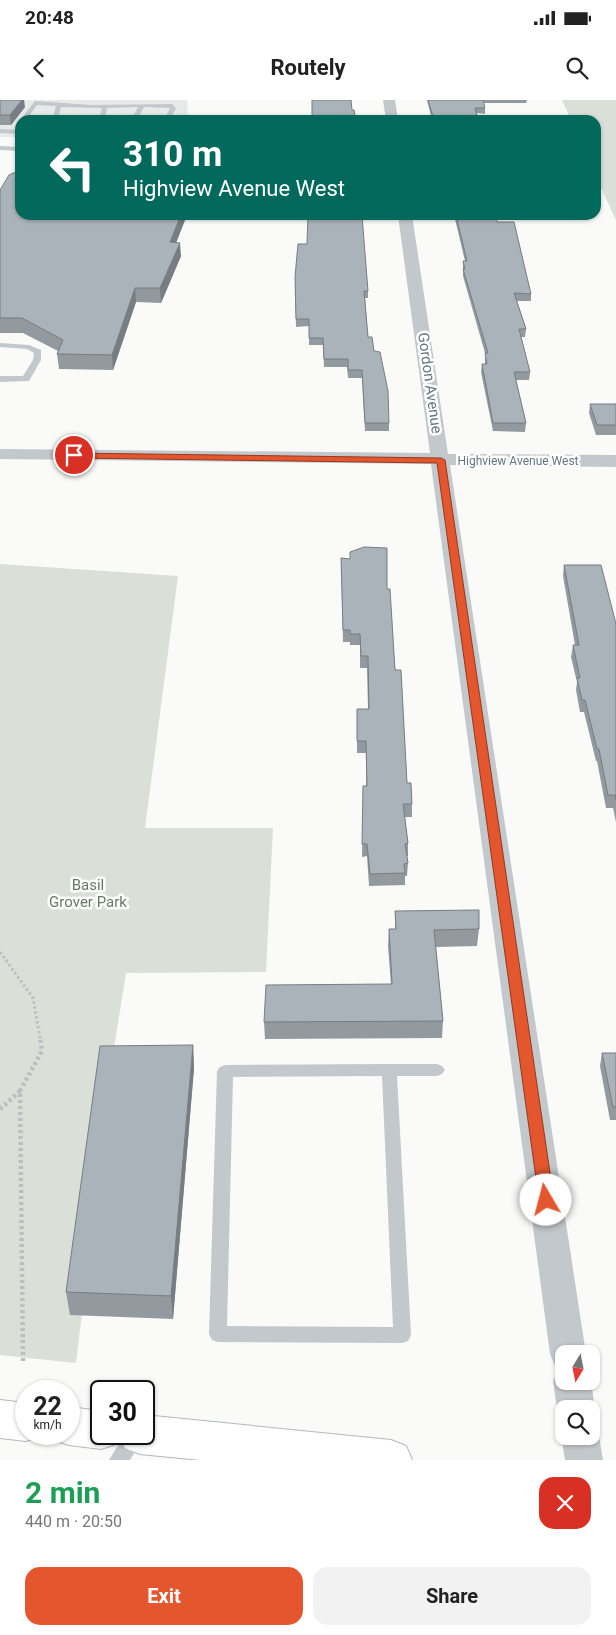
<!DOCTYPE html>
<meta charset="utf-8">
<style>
body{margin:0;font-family:Roboto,sans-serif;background:#f2f2f2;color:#222;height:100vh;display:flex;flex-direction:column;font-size:19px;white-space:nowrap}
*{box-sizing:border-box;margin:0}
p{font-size:16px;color:#767676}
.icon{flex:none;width:28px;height:28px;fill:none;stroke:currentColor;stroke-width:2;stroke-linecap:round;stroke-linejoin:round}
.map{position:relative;height:1360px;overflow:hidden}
.side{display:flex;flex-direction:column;background:#fff;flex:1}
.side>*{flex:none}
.guide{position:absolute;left:15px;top:15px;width:586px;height:105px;border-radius:15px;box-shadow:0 1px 4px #0004;background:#00695c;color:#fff;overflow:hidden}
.needle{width:32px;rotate:190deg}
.controls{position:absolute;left:555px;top:1245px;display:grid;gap:10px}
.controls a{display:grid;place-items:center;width:45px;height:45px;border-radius:10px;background:#fff;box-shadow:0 1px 4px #0004;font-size:25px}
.speed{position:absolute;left:15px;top:1280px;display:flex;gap:10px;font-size:25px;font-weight:700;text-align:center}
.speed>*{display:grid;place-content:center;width:65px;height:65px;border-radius:50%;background:#fff;box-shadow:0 1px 4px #0004;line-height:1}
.speed small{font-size:12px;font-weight:400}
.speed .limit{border:2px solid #111;border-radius:8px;background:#fff;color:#111}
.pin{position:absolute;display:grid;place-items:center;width:42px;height:42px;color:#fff;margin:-21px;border:2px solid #fff;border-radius:50%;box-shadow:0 1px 5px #0007}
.me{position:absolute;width:55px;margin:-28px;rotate:352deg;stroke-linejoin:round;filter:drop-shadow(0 0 4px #0008)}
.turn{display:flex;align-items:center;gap:18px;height:105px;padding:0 25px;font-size:22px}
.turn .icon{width:65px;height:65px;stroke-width:2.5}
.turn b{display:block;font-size:35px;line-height:42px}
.round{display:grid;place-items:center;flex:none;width:52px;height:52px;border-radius:15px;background:#f2f2f2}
.overview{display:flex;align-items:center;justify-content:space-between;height:85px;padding:0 25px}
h1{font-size:30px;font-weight:700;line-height:38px;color:#1e9e55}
.cta{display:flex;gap:10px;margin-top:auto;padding:10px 25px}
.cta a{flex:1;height:58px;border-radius:15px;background:#e4572e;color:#fff;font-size:20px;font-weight:700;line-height:58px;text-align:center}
.cta a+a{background:#f2f2f2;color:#222}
.status{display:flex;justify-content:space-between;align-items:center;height:35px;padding:0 25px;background:#fff;direction:ltr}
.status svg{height:14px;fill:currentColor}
header{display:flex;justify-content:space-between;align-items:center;height:65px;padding:0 25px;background:#fff;font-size:22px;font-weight:700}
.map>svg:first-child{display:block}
.built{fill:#e8e9e9}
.green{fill:#dadfd7}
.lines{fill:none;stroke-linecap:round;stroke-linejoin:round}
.secondary-casing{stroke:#b3babf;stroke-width:2}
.path-far1{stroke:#bbbfc2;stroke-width:3;stroke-dasharray:2.5 2.5;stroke-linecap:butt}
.path{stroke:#bbbfc2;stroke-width:4.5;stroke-dasharray:3 3;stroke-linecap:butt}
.service{fill:#c3c8cc;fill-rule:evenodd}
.minor{fill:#c3c8cc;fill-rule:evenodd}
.secondary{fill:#fff;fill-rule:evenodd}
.wall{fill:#929a9f}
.shaded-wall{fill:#777d82}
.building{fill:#aab3b9;stroke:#777d82}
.route{fill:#e4572e;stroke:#94391e}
.labels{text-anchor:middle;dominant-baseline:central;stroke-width:5;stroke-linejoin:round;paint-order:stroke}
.far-street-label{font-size:12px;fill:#657683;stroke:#fff}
.street-label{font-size:15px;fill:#657683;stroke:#fff}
.park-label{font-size:15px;fill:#687a64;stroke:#fff}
</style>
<div class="status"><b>20:48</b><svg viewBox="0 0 49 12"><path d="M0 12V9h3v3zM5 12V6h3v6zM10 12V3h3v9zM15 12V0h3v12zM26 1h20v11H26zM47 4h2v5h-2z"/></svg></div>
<header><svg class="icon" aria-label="back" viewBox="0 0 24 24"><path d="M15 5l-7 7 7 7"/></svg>Routely<svg class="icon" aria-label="search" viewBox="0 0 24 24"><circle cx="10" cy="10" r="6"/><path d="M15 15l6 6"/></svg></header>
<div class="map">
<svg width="616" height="1360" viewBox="0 0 616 1360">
<rect width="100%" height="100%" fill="#fafaf8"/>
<path class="built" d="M0 0H187L188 20H20V37H0Z"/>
<path class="green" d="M562 0H616V120L596 77V20H571Z
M0 464 178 476 145 728H273L266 872 126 873 113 954 76 1263 0 1255Z"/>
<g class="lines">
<g class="secondary-casing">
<path id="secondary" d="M0 1300 26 1303V1334H42L41 1336 26 1341 0 1338Z
M69 1307 101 1311V1334H144V1315L391 1340 406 1346 412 1360H201L140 1354 125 1348 120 1336 116 1344 101 1349 69 1345 54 1340 51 1334H69Z"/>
</g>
<path class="path-far1" d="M0 852 33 898 40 938"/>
<path class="path" d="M0 1009 20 991
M23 1261 20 991 42 951 40 937"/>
<path class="service" d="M35 1 91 5 172 4 176 8 170 20H164L170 8 144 7 137 20H131L138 7 107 8 105 20H99L102 8 61 7 58 20H52L56 6 37 5 26 20H20Z
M0 29 20 30V34L0 33Z
M0 46 20 47V51L0 50Z
M0 243 29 245 41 250V260L29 281 0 282V276H23L33 260 34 253 27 249 0 247Z
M389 964H437L442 966 445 970 442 974 437 976H397L411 1235 408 1241 402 1243 218 1242 212 1240 209 1234 217 971 220 967 225 965ZM382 976 393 1227 227 1226 233 977Z
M144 1330 146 1334 130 1360H109L125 1334H144Z"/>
<path class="minor" d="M383 0H395L398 20H386Z
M398 115H412L448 354 616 355V367L450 365 586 1254H564V1281H591L595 1309 591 1317V1309H564V1322L557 1309 553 1281 559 1269 562 1268 555 1266 550 1254 431 364 0 359V349L430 353Z
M591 1323H594L599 1336 603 1360H565L561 1336 564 1329V1336H591Z"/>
<use href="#secondary" class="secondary"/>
</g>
<path class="wall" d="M0 0 25 7 11 25H0Z
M427 0H527L526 3H484L485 8V14L477 13V20H432Z
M0 90 20 115H187L176 142 181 156 161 203 136 202 113 270 59 269 57 254 58 251 23 233H0Z
M454 115H495L497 122 531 194V201H517L526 229 525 237H521L530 272 529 280H516L526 323 525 332 493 331 481 272 482 264H485V253L463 176V161H465Z
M295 184 368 191V198H365L368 237 374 251 389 323V331H365L362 278H348L347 267H324L323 245H309V226L296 227Z
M590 304H616V335H596L589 313Z
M341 458 387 489 407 683 412 704V717H405L408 743V756H407L408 763 407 776H405V785L369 786 367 756 362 757 363 686H366V653H357V609H368L367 568H360V545H350V542H343Z
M564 465 616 524V722L613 708H606L597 661H596L584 612H580L576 590 577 582 571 557 573 545H575L563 476Z
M395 811 479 829 477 846 436 847 443 921 442 938 265 939 264 922 391 884 388 846 389 829H395Z
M193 945 194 968 173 1219 70 1215 66 1192Z
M602 953H616V1020H610L600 966Z"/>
<path class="shaded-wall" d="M22 0H24L25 7 11 25 10 15Z
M477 15V20H467V17Z
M181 115H187L171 156 170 142Z
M180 143 181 156 161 203 160 188Z
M135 188 136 202 113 270 112 255Z
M193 945 194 968 173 1219 171 1196Z"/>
<path class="building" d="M0 0H22L10 15H0Z
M312 0H351L352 10H354L356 20H312Z
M428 0H483L485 8H475L477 15 467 17 468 20H434Z
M13 73H20V115H181L170 142 180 143 160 188H135L112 255 57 254 63 240 22 218H0V90L9 75Z
M308 115H362L368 191H364L368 237H372L374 251 380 252 388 291 389 323H365L362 270H348V259H324L323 238H309V219H296L295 177 298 144H307Z
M456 115H495L497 122H514L531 194 514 193 526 229H519L530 272H514L526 323H493L482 264H487L485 253H488L463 169H465L463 161H467Z
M590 304H616V325H597Z
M364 447 387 448V489H390L395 570H401L407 683H411L412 704H403L408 743 405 744 408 763 404 764 405 773 370 774 367 744H362L363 686H367L366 641H357V609H369L368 556H361L360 534H350V530H343L341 458 350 459V452Z
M564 465H601L616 524V701L615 695H608L599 649H597L585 600H582L577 578H580L573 545H579Z
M479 810V829L434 830 443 921 264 922 266 885 392 884 389 829H396L395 811Z
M193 945 171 1196 66 1192 100 946Z
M602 953H616V1007H613Z"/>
<path class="route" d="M71 353 441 358 445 360 554 1100 552 1105 546 1107 541 1105 539 1100 437 363 74 358 70 355Z"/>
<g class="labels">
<g class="far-street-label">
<text x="518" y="361">Highview Avenue West</text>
</g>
<g class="street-label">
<text transform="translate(430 283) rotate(82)">Gordon Avenue</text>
</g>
<g class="park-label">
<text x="88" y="785">Basil<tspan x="88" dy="17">Grover Park</tspan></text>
</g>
</g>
</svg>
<div class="controls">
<a><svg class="needle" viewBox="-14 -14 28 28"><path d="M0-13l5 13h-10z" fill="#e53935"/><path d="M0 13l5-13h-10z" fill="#767676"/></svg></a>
<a><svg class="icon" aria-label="search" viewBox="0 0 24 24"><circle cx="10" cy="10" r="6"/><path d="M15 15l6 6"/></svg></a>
</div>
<div class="speed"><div>22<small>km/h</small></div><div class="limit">30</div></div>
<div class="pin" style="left:74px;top:355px;background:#d93025"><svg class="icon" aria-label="arrive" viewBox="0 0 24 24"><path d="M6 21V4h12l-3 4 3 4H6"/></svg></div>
<svg class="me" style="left:546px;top:1100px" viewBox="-20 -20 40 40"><circle r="19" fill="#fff"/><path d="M0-13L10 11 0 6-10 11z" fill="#e4572e"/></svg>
<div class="guide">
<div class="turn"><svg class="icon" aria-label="left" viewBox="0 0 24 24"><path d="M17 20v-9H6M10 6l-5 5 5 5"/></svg><div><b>310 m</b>Highview Avenue West</div></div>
</div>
</div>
<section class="side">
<div class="overview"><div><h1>2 min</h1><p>440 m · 20:50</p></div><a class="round" style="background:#d93025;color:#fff"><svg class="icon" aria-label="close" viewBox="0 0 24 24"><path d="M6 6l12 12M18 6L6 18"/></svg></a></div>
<div class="cta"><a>Exit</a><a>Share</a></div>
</section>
